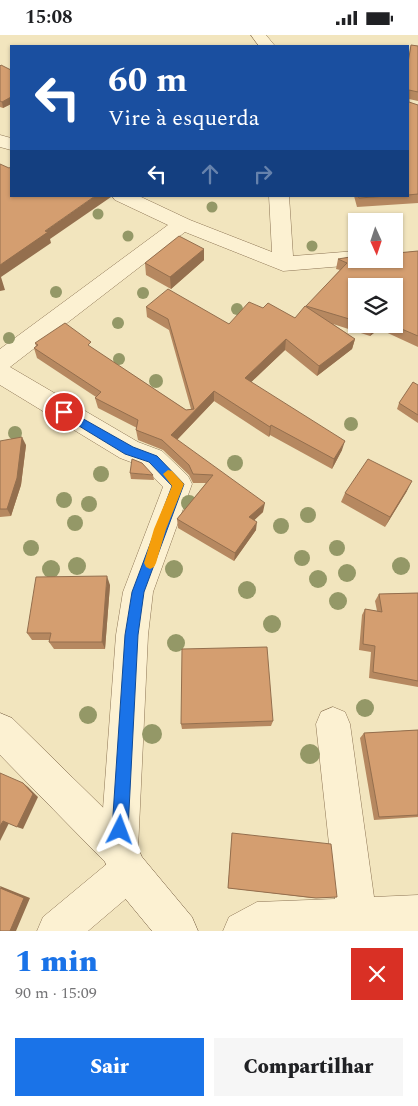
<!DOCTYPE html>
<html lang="pt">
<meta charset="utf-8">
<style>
body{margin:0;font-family:Spectral,serif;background:#f6f6f6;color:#202124;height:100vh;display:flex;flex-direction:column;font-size:19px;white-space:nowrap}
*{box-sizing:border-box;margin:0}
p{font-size:16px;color:#757577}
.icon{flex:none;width:28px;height:28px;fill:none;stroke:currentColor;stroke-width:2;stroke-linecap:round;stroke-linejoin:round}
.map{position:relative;height:896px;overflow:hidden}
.panel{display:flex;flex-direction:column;background:#fff;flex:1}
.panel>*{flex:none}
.hud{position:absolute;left:10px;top:10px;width:399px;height:152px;border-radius:0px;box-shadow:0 1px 4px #0004;background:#1a4fa0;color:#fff;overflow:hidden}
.needle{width:32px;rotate:177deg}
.buttons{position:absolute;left:348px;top:178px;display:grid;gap:10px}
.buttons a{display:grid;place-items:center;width:55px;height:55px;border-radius:0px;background:#fff;box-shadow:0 1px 4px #0004;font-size:25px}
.pin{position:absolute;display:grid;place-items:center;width:42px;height:42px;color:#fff;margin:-21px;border:2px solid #fff;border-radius:50%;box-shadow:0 1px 5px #0007}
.me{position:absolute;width:55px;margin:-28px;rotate:3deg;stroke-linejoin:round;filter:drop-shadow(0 0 4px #0008)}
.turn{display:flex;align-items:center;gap:18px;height:105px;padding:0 15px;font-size:22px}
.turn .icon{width:65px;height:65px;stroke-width:2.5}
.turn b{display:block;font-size:35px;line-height:42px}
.lanes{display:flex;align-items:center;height:48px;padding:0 15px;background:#0003;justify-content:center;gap:25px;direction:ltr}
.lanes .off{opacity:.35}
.round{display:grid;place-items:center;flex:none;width:52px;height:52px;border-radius:0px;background:#f6f6f6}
.headline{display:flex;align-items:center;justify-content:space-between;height:85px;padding:0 15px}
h1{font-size:30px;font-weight:800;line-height:38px;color:#1a73e8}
.button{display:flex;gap:10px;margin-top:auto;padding:10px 15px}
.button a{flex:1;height:58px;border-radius:0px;background:#1a73e8;color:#fff;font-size:20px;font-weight:800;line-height:58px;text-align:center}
.button a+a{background:#f6f6f6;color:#202124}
.status{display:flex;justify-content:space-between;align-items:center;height:35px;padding:0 25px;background:#fff;direction:ltr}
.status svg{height:14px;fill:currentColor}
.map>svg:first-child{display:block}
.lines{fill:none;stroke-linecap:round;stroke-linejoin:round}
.street-casing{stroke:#8d7555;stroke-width:1}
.secondary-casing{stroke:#6e5538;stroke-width:1}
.street{fill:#fcf1d2;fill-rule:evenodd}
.secondary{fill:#fcf1d2;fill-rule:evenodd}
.tree{fill:#949867}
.wall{fill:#b68860;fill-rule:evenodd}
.shaded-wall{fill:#946f4e}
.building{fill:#d49e70;stroke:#946f4e}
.route{fill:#1a73e8;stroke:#114b97}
.slow{fill:#f59e0b}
</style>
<div class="status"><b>15:08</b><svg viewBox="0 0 49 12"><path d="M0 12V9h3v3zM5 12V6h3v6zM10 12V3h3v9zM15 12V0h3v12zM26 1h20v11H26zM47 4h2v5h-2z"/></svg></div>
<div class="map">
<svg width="418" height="896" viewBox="0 0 418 896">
<rect width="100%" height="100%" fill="#f2e5be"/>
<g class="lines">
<g class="street-casing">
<path id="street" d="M251 0H266L275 11H259Z
M0 100 11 103V115L0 112Z
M112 161H139L190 185 272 217 269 161H289L293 221 356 216V224H366L363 228 356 230 283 236 185 197 10 332 138 407 162 416 188 441 192 449 153 557 148 600 138 814 135 820 142 822 147 836 142 850 88 896H37L43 882 108 828 100 814 116 600 123 557 163 452 144 432 120 423 0 350V314L168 190 115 165Z
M333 672 345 677 350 689 374 862 418 860V896H223L229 882 257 867 335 864 316 689 321 677Z"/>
</g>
<g class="secondary-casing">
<path id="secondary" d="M0 678 12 683 132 801 142 822 192 882 198 896H152L114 850 105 827 0 720Z"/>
</g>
<use href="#street" class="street"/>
<use href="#secondary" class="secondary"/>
</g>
<g class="tree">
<circle cx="212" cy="172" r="5.5"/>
<circle cx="98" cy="179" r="5.5"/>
<circle cx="128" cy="201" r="5.5"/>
<circle cx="312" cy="211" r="5.5"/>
<circle cx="56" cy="257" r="6"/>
<circle cx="143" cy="258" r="6"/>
<circle cx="237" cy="274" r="6"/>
<circle cx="118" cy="288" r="6"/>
<circle cx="9" cy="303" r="6"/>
<circle cx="119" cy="324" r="6"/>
<circle cx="156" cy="346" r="7"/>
<circle cx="351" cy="389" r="7"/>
<circle cx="15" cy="398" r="7"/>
<circle cx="235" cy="428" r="8"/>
<circle cx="101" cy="439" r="8"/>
<circle cx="64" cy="465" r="8"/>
<circle cx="189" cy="468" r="8"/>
<circle cx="89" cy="469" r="8"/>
<circle cx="308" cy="480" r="8"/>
<circle cx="75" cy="488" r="8"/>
<circle cx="281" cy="491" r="8"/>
<circle cx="31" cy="513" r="8"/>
<circle cx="337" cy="513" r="8"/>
<circle cx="302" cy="523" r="8"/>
<circle cx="77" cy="531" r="9"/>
<circle cx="401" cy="531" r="9"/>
<circle cx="51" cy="534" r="9"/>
<circle cx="174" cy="534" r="9"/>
<circle cx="347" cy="538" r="9"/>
<circle cx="318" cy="544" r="9"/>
<circle cx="247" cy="555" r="9"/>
<circle cx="338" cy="566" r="9"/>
<circle cx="272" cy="589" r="9"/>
<circle cx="176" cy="608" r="9"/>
<circle cx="365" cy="673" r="9"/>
<circle cx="88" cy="680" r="9"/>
<circle cx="152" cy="699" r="10"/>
<circle cx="310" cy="719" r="10"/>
</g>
<path class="wall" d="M411 10 418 11V66L409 64V67L418 70V168L357 172 354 161H408V26Z
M0 31 11 35V69L3 73 0 72Z
M204 214V225L171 254 146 240 145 228Z
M418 216V312L379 294 370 301 333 289 355 304 352 314 317 341 285 315 251 347 342 415 332 434 270 400 269 402 214 366 177 405 263 477 254 485 256 495 234 526 178 493 177 484 206 448H193L189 440 163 415 138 405 136 395 137 393 98 373 95 363 96 362 37 323 34 313 36 311 35 308 92 313 186 375 191 374 169 295 147 282 146 272 229 289 263 273 295 283 306 272 340 235 336 234 338 224ZM356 251 394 289H356Z
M418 350V388L397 374 399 368Z
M0 406 26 410 21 450 11 481 0 482Z
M130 438 153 440 154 445 131 444Z
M407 456 385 492 341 467 345 458Z
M110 550 105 614H54L49 607 50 605H32L27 598Z
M418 558V652L369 643 371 617 359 615 362 580 365 574 377 576 375 566 379 559Z
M273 686 271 691 182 694 181 689Z
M418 695V782L374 785 360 703 364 698Z
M232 798 337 862 312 863 228 853Z"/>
<path class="shaded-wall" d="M11 62V69L3 73 2 67Z
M95 161H111V162L50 204 51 208 1 242 5 255 0 256V230L45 196Z
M204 214V225L171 254 170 242Z
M377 289H381L379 294 370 301 373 291Z
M286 304 285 315 244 354 245 343Z
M355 304 352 314 317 341 319 331Z
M214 356V366L172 410 171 400Z
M271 390 270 400 269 402 270 392Z
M22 402 26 410 21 450 11 481 7 474Z
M345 406 342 415 332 434 334 424Z
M412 446 407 456 385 492 390 482Z
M265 468 263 477 248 491 249 482Z
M257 487 256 495 234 526 235 518Z
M107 541 110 550 105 614 102 607Z
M23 748 28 752 38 762 23 794 17 792Z
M3 786 9 788 0 806V791Z
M0 851 30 863 16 896H10Z"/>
<path class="building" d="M411 10 418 11V57L409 55V67L418 70V159L408 160V28Z
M1 30 11 35V62L2 67 0 66V31Z
M0 129 9 133 11 132V161H95L45 196 48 197 0 230Z
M358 161H388L359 163Z
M179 201 204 214 170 242 145 228Z
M418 216V301L390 289H394V251H356V286L306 271 347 228 338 224 356 221V224H394V217L397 218Z
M168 254 229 289 249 267 263 273 268 268 295 283 305 271 355 304 319 331 286 304 245 343 345 406 334 424 271 390 270 392 214 356 171 400 265 468 249 482 257 487 235 518 177 484 213 440 193 439 189 430 162 405 136 395 138 385 95 363 101 357 34 313 38 310 35 308 65 288 91 307 88 310 186 375 194 374 168 284 146 272Z
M364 289H377L373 291Z
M413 347 418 350V380L399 368Z
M22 402 17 443 7 474H0V406Z
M132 424 142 428 153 440 130 438Z
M368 424 412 446 390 482 345 458Z
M107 541 102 607H49L51 598H27L36 542Z
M418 558V646L373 637 375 611 363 609 365 574 382 577 379 559Z
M267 612 273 686 181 689 182 614Z
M418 695V780L379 782 364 698Z
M0 738 23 748 33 759 17 792 3 786 0 791Z
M232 798 331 809 337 862 316 863 228 853Z
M0 853 24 863 10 896H0Z"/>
<path class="route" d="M64 373 133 412 157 421 184 449 144 557 138 600 128 795 126 800 120 803 115 800 112 795 125 600 132 557 172 451 149 427 125 419 61 380 59 377 61 374Z"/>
<path class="slow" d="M168 435 172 436 184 449 166 494 156 528 154 532 150 534 146 532 144 528 154 494 172 451 163 439Z"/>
</svg>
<div class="buttons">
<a><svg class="needle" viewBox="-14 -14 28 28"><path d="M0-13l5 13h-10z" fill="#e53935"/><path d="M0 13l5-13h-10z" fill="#757577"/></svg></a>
<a><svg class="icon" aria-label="layers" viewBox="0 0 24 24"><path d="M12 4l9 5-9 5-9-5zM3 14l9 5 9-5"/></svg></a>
</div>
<div class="pin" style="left:64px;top:377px;background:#d93025"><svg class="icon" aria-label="arrive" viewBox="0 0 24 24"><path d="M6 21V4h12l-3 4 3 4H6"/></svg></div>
<svg class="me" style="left:120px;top:795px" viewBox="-20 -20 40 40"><path d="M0-17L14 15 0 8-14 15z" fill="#1a73e8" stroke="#fff" stroke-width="4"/></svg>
<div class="hud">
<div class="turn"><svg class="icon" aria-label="left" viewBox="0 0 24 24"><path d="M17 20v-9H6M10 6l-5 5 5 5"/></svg><div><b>60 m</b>Vire à esquerda</div></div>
<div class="lanes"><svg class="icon" aria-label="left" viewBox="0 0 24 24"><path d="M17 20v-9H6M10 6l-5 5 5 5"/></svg><svg class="icon off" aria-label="ahead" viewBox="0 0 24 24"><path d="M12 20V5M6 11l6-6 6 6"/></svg><svg class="icon off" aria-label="right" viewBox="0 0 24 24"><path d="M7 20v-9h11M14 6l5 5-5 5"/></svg></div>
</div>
</div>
<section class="panel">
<div class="headline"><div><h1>1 min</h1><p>90 m · 15:09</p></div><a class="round" style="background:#d93025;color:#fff"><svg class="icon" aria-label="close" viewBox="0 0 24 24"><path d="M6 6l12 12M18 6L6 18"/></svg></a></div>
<div class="button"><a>Sair</a><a>Compartilhar</a></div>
</section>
